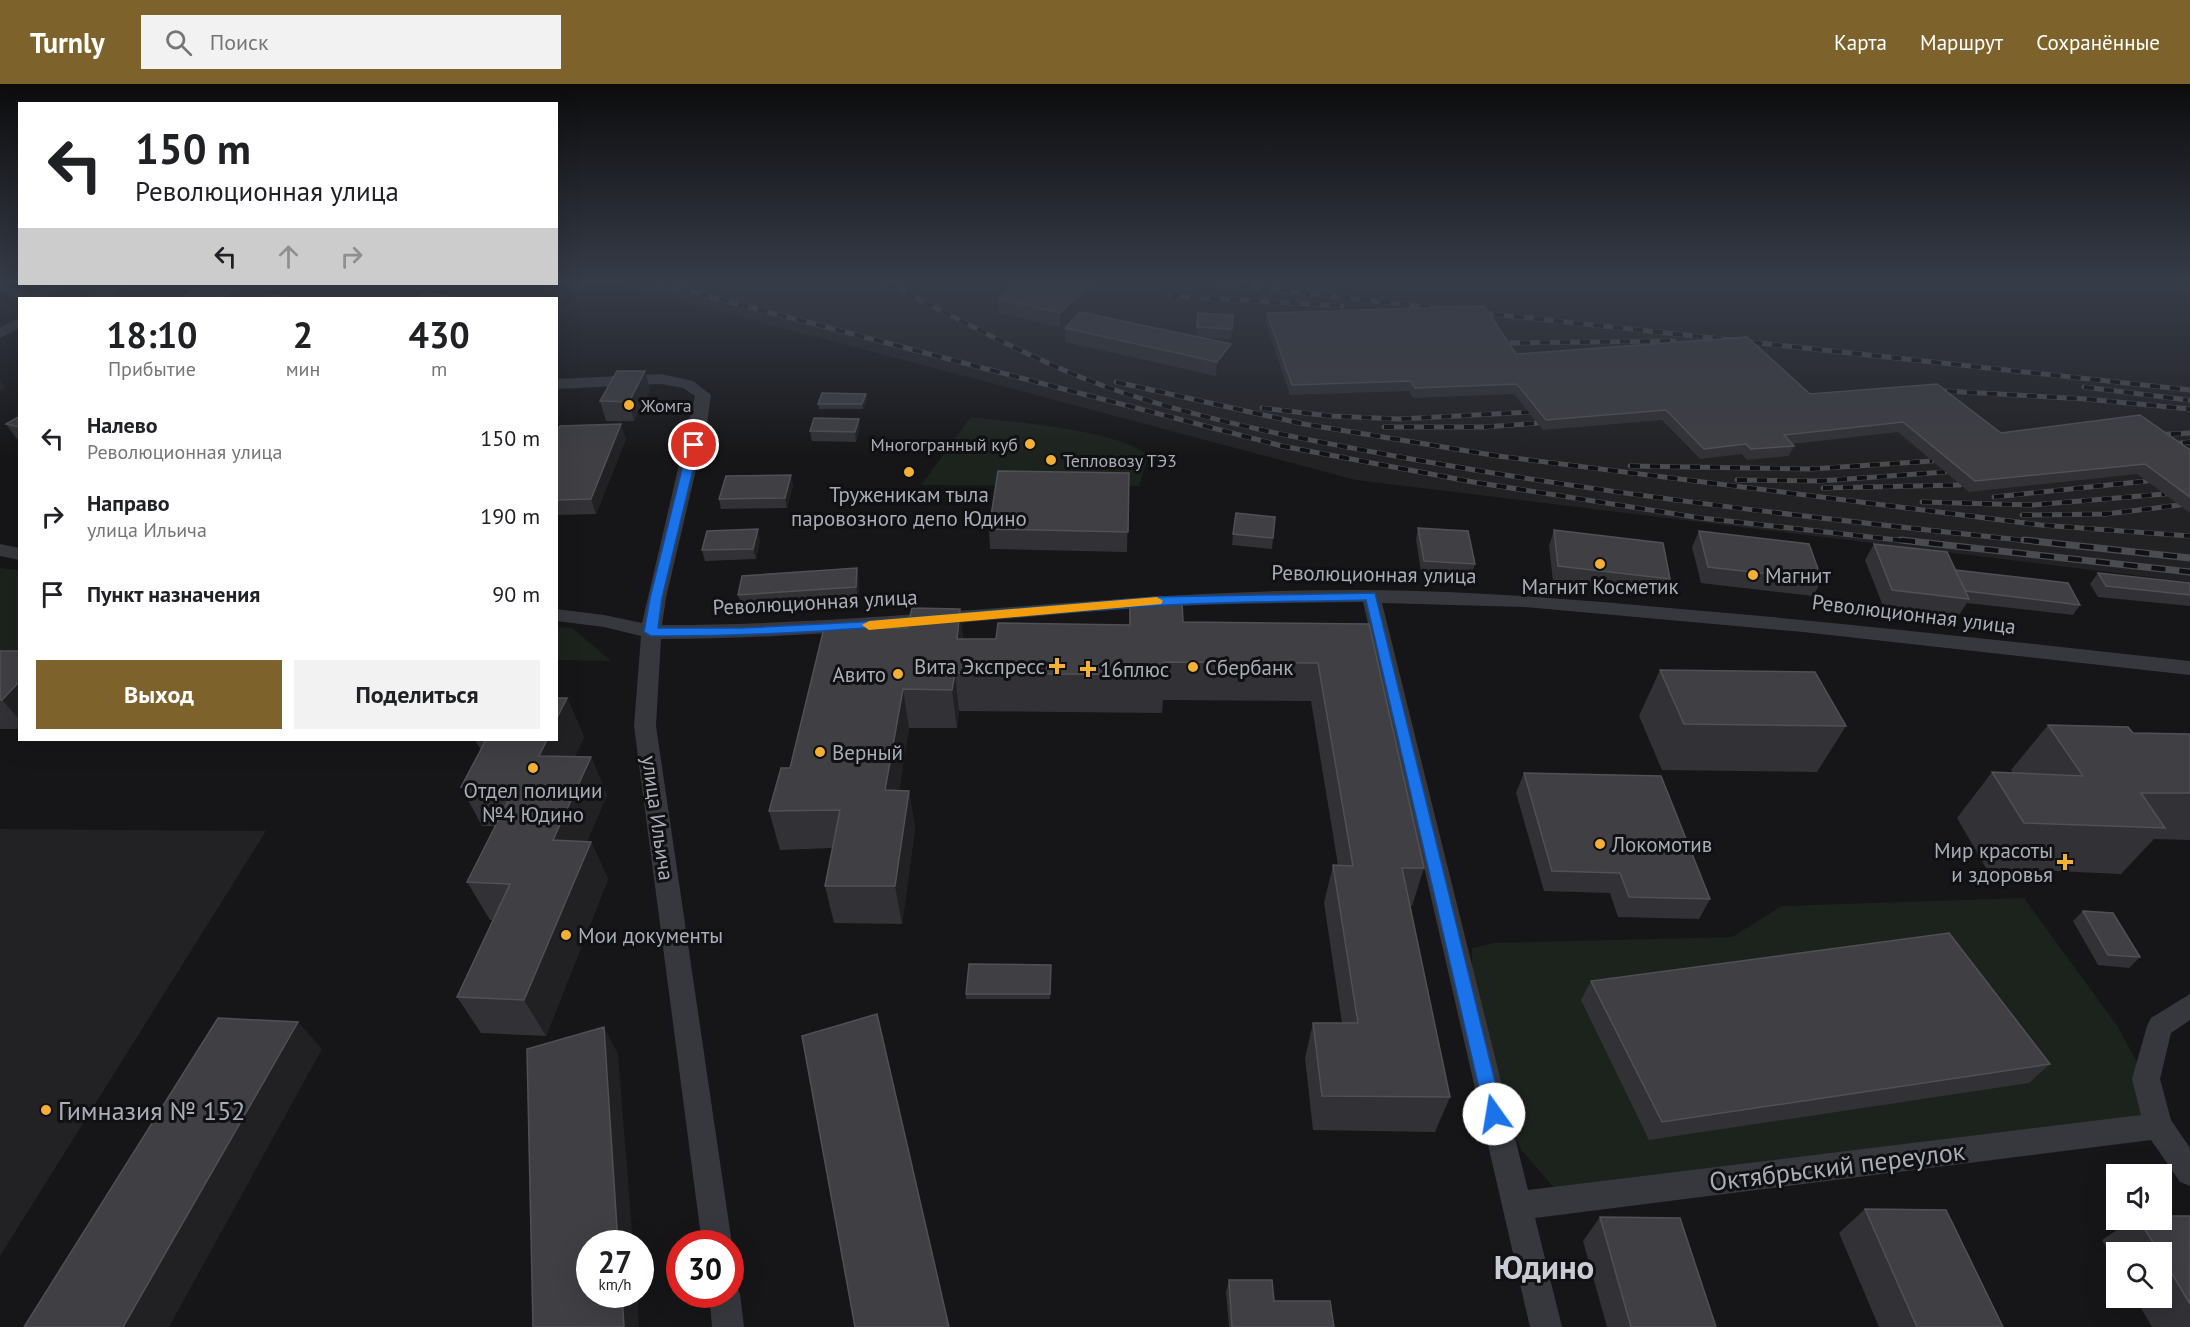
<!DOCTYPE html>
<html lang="ru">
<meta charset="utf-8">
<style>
body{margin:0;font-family:"PT Sans",sans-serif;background:#f2f2f2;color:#202124;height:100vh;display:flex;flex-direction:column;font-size:22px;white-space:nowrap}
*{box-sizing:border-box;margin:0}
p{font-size:20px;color:#757577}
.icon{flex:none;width:33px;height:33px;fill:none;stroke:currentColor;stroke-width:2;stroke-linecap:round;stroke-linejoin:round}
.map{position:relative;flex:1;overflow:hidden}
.sheet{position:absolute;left:18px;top:213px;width:540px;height:444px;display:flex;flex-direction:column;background:#fff;border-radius:0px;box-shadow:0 6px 24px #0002}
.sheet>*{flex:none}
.hud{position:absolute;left:18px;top:18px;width:540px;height:183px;border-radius:0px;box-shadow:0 6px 24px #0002;background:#fff;color:#202124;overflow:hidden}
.buttons{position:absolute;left:2106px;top:1080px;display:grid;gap:12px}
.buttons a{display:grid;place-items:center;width:66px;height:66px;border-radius:0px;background:#fff;box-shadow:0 6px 24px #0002;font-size:30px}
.speed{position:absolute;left:576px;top:1146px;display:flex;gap:12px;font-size:30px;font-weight:700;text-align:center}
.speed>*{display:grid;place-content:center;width:78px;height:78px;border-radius:50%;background:#fff;box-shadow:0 6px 24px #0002;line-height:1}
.speed small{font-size:15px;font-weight:400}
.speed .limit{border:9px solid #d22;background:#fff;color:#111}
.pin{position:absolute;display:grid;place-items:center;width:51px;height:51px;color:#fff;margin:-26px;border:3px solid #fff;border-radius:50%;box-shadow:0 2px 6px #0007}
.me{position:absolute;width:66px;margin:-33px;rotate:347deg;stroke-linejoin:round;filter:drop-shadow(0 0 4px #0008)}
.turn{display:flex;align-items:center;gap:21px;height:126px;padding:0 18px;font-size:27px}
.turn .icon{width:78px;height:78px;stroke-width:2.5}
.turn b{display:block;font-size:42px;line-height:51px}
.lanes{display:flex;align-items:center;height:57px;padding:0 18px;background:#0003;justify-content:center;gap:30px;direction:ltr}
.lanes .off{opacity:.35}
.eta{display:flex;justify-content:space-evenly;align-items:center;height:102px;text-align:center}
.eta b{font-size:36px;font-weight:700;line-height:42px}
.action{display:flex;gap:12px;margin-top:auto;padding:12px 18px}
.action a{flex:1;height:69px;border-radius:0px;background:#7e622b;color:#fff;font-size:24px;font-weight:700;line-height:69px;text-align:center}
.action a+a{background:#f2f2f2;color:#202124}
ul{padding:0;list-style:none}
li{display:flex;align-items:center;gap:18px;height:78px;padding:0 18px}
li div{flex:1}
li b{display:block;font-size:22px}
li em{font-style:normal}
header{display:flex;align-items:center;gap:36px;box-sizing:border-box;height:84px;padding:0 30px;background:#7e622b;color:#fff}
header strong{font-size:28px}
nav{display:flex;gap:33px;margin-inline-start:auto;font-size:21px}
.search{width:420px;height:54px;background:#f2f2f2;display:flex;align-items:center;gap:15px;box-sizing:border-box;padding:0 21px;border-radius:0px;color:#757577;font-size:22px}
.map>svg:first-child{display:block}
.built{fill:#222225}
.green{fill:#1c231d}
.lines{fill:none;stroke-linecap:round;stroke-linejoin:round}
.street{fill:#37383d;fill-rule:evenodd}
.rail-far1-casing{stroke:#4a4c52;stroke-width:5}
.rail-casing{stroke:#4a4c52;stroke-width:7}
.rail-far1{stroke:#111113;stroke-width:4;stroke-dasharray:10;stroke-linecap:butt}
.rail{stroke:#111113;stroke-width:4.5;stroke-dasharray:14;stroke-linecap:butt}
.wall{fill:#323236}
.shaded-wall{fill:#212124}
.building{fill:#3f3f44;stroke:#4f5156;stroke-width:1.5}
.route{fill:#1a73e8;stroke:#114b97;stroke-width:1.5}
.slow{fill:#f59e0b}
.poi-dot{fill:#f2b134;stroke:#111113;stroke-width:2}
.labels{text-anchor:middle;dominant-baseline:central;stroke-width:6;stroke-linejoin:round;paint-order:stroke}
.far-poi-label{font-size:18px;fill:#a8adb8;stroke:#111113;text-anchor:start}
.poi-label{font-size:21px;fill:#a8adb8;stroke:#111113;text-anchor:start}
.street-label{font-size:21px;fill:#a8adb8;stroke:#111113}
.near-poi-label{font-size:26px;fill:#a8adb8;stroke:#111113;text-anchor:start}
.near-street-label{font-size:26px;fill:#a8adb8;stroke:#111113}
.near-district-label{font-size:33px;font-weight:bold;fill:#c9ccd4;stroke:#111113}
</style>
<header>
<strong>Turnly</strong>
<div class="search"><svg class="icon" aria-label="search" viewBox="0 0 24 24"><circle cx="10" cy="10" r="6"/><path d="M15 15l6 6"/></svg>Поиск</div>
<nav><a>Карта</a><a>Маршрут</a><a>Сохранённые</a></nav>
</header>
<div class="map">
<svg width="2190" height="1243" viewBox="0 0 2190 1243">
<rect width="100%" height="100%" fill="#161618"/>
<path class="built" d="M617 200H2190V498L1356 396Z
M0 745 266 747 0 1172Z"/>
<path class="green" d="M971 333C1011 338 1121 346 1148 372L1139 402 921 401Z
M0 484 19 486V573H0Z
M556 543 572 544 611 577 557 576Z
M2024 814 2118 943 2146 995 2158 1042 1564 1115 1522 1067 1504 1025 1472 883V864L1493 859 1732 853 1782 822Z"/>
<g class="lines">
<path class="street" d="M0 200 30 210 48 200H65C47 220 21 217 0 208Z
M20 233V244L0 254V244Z
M661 290 693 297 711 311 707 339 666 514 662 541C898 541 1133 504 1369 506 1477 507 1584 516 1692 526 1858 540 2024 559 2190 577V591L1803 548 1525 523 1382 519 1528 1106 2141 1031 2132 995 2147 942 2151 934 2190 910V936L2171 949 2160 995 2171 1036 2190 1064V1102L2180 1098 2151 1056 1535 1134 1562 1243H1530L1363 518C1293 519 1224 519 1154 523 989 534 826 555 661 555L656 642 732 1160 730 1164V1160H702L634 642 641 552 604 543 556 537V525L604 531 642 539 695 312 683 304 661 300 556 305V295Z
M0 460 20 464V476L0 472Z
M730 1197 735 1199 740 1210 744 1243H712L709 1210H730Z"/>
<g class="rail-far1-casing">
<path id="rail-far1" d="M661 200 1282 362 1473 398 1701 434 1915 458
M888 200C965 237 1039 281 1121 308 1217 340 1318 358 1417 376 1623 413 1831 436 2039 458
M1221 200 1447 225
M1170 212 1342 222
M1474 228 2190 306
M1500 259 1674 257
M1116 298 1304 340 1498 372 2041 441 2190 452
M2084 303 2188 316
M1927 306 2086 315 2190 325
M1262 324 1331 332 1400 335 1529 328
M1384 343H1485L1538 339
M2151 351 2190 349
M2163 361 2190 358
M1630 382 1811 385 1932 377
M1737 396 1820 397 1945 388
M1823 404 1960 401
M1994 413 2147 397
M1922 418 2032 421 2165 410
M2022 431 2106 430 2180 421"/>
</g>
<g class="rail-casing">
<path id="rail" d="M1901 456 2190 488
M2024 456 2190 474"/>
</g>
<use href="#rail-far1" class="rail-far1"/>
<use href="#rail" class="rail"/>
</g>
<path class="wall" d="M1095 200V209L1060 243 999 229 998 215Z
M149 201 125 214H100L90 213 84 203Z
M1198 229 1233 231 1231 255 1197 253 1230 274 1216 292 1065 258V244L1196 253Z
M1267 229 1516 270 1810 310 2001 349 2190 366V429L2137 390 1969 408 1898 348 1792 360 1794 362 1789 372 1747 376 1742 370 1700 375 1662 336 1543 346 1514 310 1413 314 1409 307 1290 311 1266 239Z
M650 306 634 337H606L600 317Z
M866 310 867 315 863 325H819L818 320Z
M20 332V356L17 355 6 340Z
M860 345 856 358 812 357 810 347Z
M556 349 626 355 596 430 556 431Z
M1129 389 1127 468 990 465 989 445Z
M793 401 787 424 721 425 719 415Z
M1275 433 1272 465 1232 461 1233 450Z
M1418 444 1475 480 1472 490 1421 488 1416 455Z
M1554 446 1670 495 1664 510 1553 497 1549 462Z
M1699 447 1822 496 1813 512 1701 499 1692 463Z
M760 456 756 475 705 477 702 466Z
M1874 460 1955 486 2080 521 2073 531 1967 519 1959 531 1883 522 1865 476Z
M857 484 859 500V519L743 527 738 511Z
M2098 489 2190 499V522L2098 513 2090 500Z
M1130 517 1183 538 1369 540 1424 784 1412 822H1410L1450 1013 1435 1048 1313 1046 1305 974 1313 939H1342L1324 819 1333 781H1338L1311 617 1163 616 1162 629 959 627 957 644H909L899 707H909L915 745 902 840 834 839 825 802 832 764 780 766 769 727 790 684 907 544 960 525 963 555H996L1129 541Z
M0 567H20V645H0Z
M1660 586 1846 642 1817 688 1662 686 1639 632Z
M567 614 584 653 575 672 591 673 607 711 587 757 591 758 608 795 546 952 481 949 457 913 493 836H490L467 798 496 742H482L461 703 481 666 475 656H556Z
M2048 641 2133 649 2190 650V756L2154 755 2121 790 1986 784 1957 734 1992 688 2013 689 2011 686Z
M1524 689 1710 815 1699 835 1618 833 1610 809 1544 807 1516 709Z
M2083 827 2140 873 2129 884 2098 881 2073 837Z
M1051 881 1050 915H966V910Z
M1591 897 2050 980 2029 999 1649 1056 1581 916Z
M1865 1125 2003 1243H1879L1839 1149Z
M2190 1132V1243H2152L2135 1214H2162V1168H2116V1181L2102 1156 2132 1136H2162Z
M1600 1133 1716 1243H1607L1583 1157Z
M1229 1196 1274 1217 1334 1243H1229L1226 1208Z"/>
<path class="shaded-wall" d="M129 200H149V201L125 214H117L114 208Z
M1090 200H1095V209L1060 243V229Z
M240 203 244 212 241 214H220Z
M1231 260 1230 274 1216 292 1217 278Z
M645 287 650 306 634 337 629 318Z
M0 295 6 304 0 307Z
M866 310 867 315 863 325 862 320Z
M859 335 860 345 856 358 855 348Z
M621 340 626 355 596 430 591 415Z
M791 391 793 401 787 424 785 414Z
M758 445 760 456 756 475 753 465Z
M857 484 859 500V519L856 503Z
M960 525 964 563 957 555Z
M955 589 959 627 957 644 952 606Z
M20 597V636L2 616Z
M903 605 909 644 893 745 885 706Z
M567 614 584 653 557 710 539 672 547 656H556V636Z
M591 673 607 711 571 794 553 756Z
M909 707 915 745 902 840 895 802Z
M591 758 608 795 546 952 524 916Z
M298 938 322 965 169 1243H123Z
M604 943 618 970 633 1160H618Z
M622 1210H637L639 1243H624Z"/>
<path class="building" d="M90 200H129L114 208 84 203Z
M205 200H222L240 203 220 214H180Z
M1015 200H1090L1060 229 998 215Z
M427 208 458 214H418Z
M272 211 292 214H266Z
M1484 222 1516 270 1747 253 1810 310 1937 300 2001 349 2140 331 2190 366V413L2145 380 1975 397 1903 338 1784 351 1794 362 1751 365 1746 360 1704 365 1666 326 1546 336 1517 300 1415 304 1411 297 1292 301 1267 229Z
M1080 228 1231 260 1217 278 1065 244Z
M1198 229 1233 231 1232 245 1197 243Z
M617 287H645L629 318 600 317Z
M822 309 866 310 862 320H818Z
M20 332V343L6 340Z
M814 334 859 335 855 348 810 347Z
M621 340 591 415 556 416V349L560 342Z
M998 387 1129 389 1128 448 989 445Z
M791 391 785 414 719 415 726 392Z
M1236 429 1275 433 1273 454 1233 450Z
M1418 444 1468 447 1475 480 1424 477Z
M758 445 753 465 702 466 707 447Z
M1554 446 1663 459 1670 495 1558 482Z
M1699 447 1809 460 1822 496 1708 483Z
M1874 460 1947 468 1969 515 1892 506Z
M857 484 856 503 738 511 742 492Z
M1955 486 2068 499 2080 521 1966 507Z
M2098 489 2190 499V511L2106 502Z
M1130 517 1182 518 1183 538 1369 540 1424 784H1402L1450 1013 1322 1012 1313 939H1358L1333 781 1353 782 1318 579 1164 578V591L955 589 952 606 903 605 885 706 909 707 895 802H825L840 726 769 727 781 684H790L824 544H907L912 524 960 525 957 555H996L998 539 1130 541Z
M0 567H20V597L2 616H0Z
M1660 586 1815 588 1846 642 1684 640Z
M556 614H567L556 636Z
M2048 641 2128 643 2133 649 2190 650V709H2141L2165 744 2024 739 1992 688 2083 692Z
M486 656H547L539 672 591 673 553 756 591 758 524 916 457 913 510 800 467 798 514 705 461 703Z
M1524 689 1661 692 1710 815 1629 813 1620 789 1552 787Z
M2083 827 2113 829 2140 873 2108 871Z
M1949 849 2050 980 1662 1038 1591 897Z
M969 880 1051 881 1050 910H966Z
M877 930 949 1243H855L802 952Z
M218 934 298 938 123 1243H24Z
M604 943 618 1160H590V1210H622L624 1243H533L527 965Z
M1865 1125 1946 1126 2003 1243H1917Z
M2162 1132H2190V1220L2162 1173V1168H2159L2139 1136H2162Z
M1600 1133 1680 1134 1716 1243H1631Z
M1229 1196H1272L1274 1217H1330L1334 1243H1232Z"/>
<linearGradient id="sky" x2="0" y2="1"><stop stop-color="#0c0c0d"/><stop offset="0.53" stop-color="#363c48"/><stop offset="1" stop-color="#363c48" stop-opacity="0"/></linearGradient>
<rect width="2190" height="374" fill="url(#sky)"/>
<path class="route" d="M694 358 699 361 662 514 658 544H742L860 538 1155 513 1375 509 1503 1030 1501 1036 1494 1039 1488 1036 1485 1030 1366 516C1295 518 1223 517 1153 522 985 533 819 553 651 552L644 548 650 514 688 361Z"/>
<path class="slow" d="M1157 513 1163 517 1161 520 869 546 862 541 869 537Z"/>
<g class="poi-dot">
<circle cx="629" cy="321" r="6"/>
<circle cx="1030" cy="360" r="6"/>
<circle cx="1051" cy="376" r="6"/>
<circle cx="909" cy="388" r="6"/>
<circle cx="1600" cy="480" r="6"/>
<circle cx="1753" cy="491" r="6"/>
<path d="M1054 573h6v6h6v6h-6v6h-6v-6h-6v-6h6z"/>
<circle cx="1193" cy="583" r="6"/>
<path d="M1085 576h6v6h6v6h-6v6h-6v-6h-6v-6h6z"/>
<circle cx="898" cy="590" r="6"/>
<circle cx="820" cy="668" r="6"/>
<circle cx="533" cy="684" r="6"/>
<circle cx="1600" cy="760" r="6"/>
<path d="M2062 769h6v6h6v6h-6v6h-6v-6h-6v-6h6z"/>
<circle cx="566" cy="851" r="6"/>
<circle cx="46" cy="1026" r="6"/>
</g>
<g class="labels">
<g class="far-poi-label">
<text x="641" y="321">Жомга</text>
<text x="1018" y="360" text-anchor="end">Многогранный куб</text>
<text x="1063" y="376">Тепловозу ТЭ3</text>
</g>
<g class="poi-label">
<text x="909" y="410" text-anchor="middle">Труженикам тыла<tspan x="909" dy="24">паровозного депо Юдино</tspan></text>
<text x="1765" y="491">Магнит</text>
<text x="1600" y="502" text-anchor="middle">Магнит Косметик</text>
<text x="1045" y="582" text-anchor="end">Вита Экспресс</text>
<text x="1205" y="583">Сбербанк</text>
<text x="1100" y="585">16плюс</text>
<text x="886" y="590" text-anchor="end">Авито</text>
<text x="832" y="668">Верный</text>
<text x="533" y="706" text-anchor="middle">Отдел полиции<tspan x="533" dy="24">№4 Юдино</tspan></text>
<text x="1612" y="760">Локомотив</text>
<text x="2053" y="766" text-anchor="end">Мир красоты<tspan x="2053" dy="24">и здоровья</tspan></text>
<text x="578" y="851">Мои документы</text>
</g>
<g class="street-label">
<text transform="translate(1374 490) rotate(1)">Революционная улица</text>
<text transform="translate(815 518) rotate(-3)">Революционная улица</text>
<text transform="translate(1914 530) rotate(7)">Революционная улица</text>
<text transform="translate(658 734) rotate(82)">улица Ильича</text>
</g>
<g class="near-poi-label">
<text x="58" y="1026">Гимназия № 152</text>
</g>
<g class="near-street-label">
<text transform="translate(1837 1082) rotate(-7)">Октябрьский переулок</text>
</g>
<g class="near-district-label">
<text x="1544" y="1182">Юдино</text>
</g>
</g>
</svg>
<div class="buttons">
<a><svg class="icon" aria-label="sound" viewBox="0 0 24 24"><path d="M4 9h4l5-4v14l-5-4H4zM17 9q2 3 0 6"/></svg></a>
<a><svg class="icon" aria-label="search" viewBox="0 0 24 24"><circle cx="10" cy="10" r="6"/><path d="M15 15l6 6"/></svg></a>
</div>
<div class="speed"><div>27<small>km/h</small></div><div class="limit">30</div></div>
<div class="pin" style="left:694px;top:361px;background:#d93025"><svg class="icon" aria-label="arrive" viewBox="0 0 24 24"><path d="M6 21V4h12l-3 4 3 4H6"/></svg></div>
<svg class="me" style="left:1494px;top:1030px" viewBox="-20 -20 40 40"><circle r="19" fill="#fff"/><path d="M0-13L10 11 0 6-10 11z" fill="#1a73e8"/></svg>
<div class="hud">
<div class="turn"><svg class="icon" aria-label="left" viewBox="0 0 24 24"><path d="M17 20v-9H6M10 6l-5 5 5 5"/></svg><div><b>150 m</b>Революционная улица</div></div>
<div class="lanes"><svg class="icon" aria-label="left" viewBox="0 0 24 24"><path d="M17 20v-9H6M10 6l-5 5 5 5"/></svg><svg class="icon off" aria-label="ahead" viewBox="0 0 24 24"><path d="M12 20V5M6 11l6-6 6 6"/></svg><svg class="icon off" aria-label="right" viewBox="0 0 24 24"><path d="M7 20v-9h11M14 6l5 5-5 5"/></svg></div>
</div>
<section class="sheet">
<div class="eta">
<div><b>18:10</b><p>Прибытие</p></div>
<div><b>2</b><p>мин</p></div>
<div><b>430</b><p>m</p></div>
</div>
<ul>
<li><svg class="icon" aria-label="left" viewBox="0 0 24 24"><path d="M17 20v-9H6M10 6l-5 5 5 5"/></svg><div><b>Налево</b><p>Революционная улица</p></div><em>150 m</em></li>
<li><svg class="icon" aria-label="right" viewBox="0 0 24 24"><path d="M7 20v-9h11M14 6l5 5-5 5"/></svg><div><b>Направо</b><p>улица Ильича</p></div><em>190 m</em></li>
<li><svg class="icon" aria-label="arrive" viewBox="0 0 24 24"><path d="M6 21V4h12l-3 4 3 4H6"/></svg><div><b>Пункт назначения</b></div><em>90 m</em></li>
</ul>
<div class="action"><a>Выход</a><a>Поделиться</a></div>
</section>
</div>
